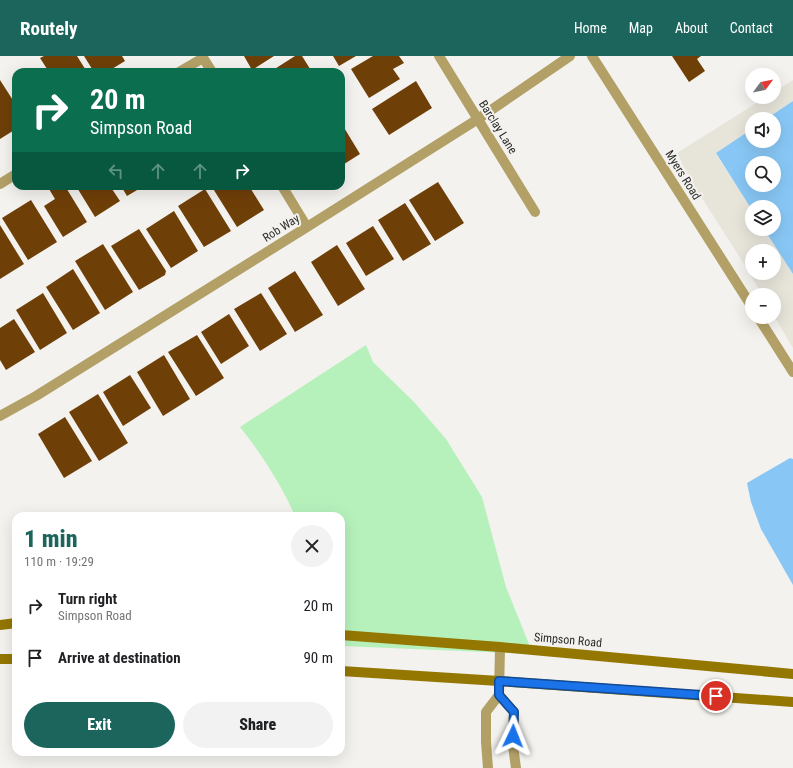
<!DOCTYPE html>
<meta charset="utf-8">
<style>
body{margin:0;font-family:"Roboto Condensed",sans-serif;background:#f2f2f2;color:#202124;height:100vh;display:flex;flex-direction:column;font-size:15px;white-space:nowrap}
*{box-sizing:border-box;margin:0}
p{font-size:13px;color:#757577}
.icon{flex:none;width:22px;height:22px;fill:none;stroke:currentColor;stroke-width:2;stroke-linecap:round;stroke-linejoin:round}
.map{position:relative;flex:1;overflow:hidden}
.details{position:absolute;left:12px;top:456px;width:333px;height:244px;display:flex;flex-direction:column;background:#fff;border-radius:12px;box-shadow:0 4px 16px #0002}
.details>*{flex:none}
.guide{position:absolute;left:12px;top:12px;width:333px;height:122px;border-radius:12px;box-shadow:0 4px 16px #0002;background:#0b6e4f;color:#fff;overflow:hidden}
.needle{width:26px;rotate:58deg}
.buttons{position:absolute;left:745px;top:12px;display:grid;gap:8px}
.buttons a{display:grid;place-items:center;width:36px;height:36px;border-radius:50%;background:#fff;box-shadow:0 4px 16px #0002;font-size:20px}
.pin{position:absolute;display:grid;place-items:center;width:34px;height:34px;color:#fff;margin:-17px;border:2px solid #fff;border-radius:50%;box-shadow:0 1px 4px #0007}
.me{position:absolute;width:44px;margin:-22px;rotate:2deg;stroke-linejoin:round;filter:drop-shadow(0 0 3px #0008)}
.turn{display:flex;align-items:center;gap:14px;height:84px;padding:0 12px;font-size:18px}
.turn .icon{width:52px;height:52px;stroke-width:2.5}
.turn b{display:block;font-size:28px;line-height:34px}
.lanes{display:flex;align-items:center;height:38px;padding:0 12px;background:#0003;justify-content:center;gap:20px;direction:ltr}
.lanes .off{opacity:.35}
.round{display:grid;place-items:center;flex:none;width:42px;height:42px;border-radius:21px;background:#f2f2f2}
.summary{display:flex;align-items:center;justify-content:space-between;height:68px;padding:0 12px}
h1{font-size:24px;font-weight:800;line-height:30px;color:#1b655c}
.action{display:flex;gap:8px;margin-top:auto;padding:8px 12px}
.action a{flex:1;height:46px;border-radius:24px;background:#1b655c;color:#fff;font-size:16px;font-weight:800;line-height:46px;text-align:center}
.action a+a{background:#f2f2f2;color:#202124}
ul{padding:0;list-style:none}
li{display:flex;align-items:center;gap:12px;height:52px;padding:0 12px}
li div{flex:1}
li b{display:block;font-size:15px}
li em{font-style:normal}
header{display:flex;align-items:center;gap:24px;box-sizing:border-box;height:56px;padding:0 20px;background:#1b655c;color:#fff}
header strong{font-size:19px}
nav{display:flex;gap:22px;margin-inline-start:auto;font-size:14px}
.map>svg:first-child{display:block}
.built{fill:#e7e4da;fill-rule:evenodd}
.green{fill:#b6f1bc}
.water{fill:#88c7f5;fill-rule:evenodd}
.building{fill:#6f3f08}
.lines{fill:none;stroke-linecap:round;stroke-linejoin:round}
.street{stroke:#b3a067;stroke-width:10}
.secondary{stroke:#947700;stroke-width:10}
.route-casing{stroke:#114b97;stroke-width:10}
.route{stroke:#1a73e8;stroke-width:7}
.labels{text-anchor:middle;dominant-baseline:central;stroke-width:4;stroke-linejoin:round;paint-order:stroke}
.street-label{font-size:12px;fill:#2d2d2c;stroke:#f3f2ee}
</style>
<header>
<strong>Routely</strong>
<nav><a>Home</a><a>Map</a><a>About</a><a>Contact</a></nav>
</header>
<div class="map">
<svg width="793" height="712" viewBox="0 0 793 712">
<rect width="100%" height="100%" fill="#f3f2ee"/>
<path class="built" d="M793 24V45L766 63H752V73L716 98 752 154V173H764L793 218V292L774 260V239H762L744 208 691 125 677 97 766 41H774V36ZM752 195H774V217H752Z"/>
<path class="green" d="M366 289 373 306 414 346 446 383 482 441 506 531 533 598 341 590V460H295C281 428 262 399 240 371Z"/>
<path class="water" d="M793 45V218L764 173H774V151H752V154L716 97 752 73V85H774V63H766ZM752 107H774V129H752Z
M790 402 793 403V529L761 473 751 446 747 427Z"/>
<path class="building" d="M44 0H77L87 16H49L40 2Z
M84 0H122L125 5 107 16H94Z
M244 0H274L252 14Z
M295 0H302L312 16H270Z
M333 0H356L339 10Z
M373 0H399L404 7 393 13 400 23 369 42 351 13Z
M672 0H701L697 3 705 15 689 26Z
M0 24 16 49V73L0 83Z
M416 25 432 52 389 79 372 53Z
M343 70 360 98 341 110V72Z
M438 126 464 167 435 185 409 144Z
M53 130H65L87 166 63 181 44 150 55 143 49 133Z
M76 130H110L120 145 95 161Z
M121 130H144L127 140Z
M214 130H249L264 154 237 171 212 131Z
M205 133 231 175 204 191 178 150Z
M31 144 57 186 28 204 2 162Z
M405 147 431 188 403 205 378 164Z
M174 155 198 195 171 212 146 173Z
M0 169 24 208 0 223Z
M373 170 394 203 366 220 346 187Z
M139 173 166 215 165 219 139 234 111 190Z
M103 188 133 236 105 254 75 205Z
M337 189 365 233 338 250 311 206Z
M73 213 100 257 73 274 46 231Z
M295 215 323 259 295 276 268 232Z
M43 237 67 277 40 294 16 254Z
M261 237 287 278 260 295 234 253Z
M229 258 249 290 221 308 201 276Z
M14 263 35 296 6 314 0 304V272Z
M197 279 224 322 196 340 168 296Z
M164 299 190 343 163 360 137 316Z
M130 319 151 352 123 370 103 336Z
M98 338 128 387 99 405 69 356Z
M65 361 92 405 64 422 38 378Z"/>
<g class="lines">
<path class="street" d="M202 0 212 16
M439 0 535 156
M592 0 752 251
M179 16 203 2
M0 128 16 118
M282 130 307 171
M758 261 793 316
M0 360 36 340 307 171 478 63 570 0
M499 639 514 656 513 690 516 712
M488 712 486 686V656L499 639 500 591"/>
<path class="secondary" d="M0 569 16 567
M341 579 500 591 793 618
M0 603H16
M341 615 499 625 793 646"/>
</g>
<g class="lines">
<g class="route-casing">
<path id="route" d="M513 680 514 656 499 639V625L716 640"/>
</g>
<use href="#route" class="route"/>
</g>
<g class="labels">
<g class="street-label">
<text transform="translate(498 71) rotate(58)">Barclay Lane</text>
<text transform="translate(683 119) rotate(58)">Myers Road</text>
<text transform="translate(281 172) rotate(-32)">Rob Way</text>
<text transform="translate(568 584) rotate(5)">Simpson Road</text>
</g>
</g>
</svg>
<div class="buttons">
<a><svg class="needle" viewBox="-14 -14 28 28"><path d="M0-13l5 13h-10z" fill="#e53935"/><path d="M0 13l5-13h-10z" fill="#757577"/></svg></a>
<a><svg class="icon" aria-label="sound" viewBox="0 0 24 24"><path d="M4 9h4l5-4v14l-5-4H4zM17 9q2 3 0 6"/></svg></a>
<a><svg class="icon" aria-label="search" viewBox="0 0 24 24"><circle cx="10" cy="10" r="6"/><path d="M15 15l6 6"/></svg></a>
<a><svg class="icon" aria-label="layers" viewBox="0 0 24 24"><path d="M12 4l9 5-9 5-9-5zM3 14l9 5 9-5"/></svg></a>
<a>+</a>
<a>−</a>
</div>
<div class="pin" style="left:716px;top:640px;background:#d93025"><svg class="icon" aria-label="arrive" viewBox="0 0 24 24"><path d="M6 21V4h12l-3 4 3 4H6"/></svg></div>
<svg class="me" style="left:513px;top:680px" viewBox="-20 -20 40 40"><path d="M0-17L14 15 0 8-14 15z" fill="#1a73e8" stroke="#fff" stroke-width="4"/></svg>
<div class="guide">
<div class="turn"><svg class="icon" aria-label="right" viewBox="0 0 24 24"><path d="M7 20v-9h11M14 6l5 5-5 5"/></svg><div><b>20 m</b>Simpson Road</div></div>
<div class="lanes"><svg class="icon off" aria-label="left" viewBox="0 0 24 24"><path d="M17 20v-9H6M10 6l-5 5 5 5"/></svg><svg class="icon off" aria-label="ahead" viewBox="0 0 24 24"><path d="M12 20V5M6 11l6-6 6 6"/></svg><svg class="icon off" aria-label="ahead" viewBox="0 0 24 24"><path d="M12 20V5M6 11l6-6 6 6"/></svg><svg class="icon" aria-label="right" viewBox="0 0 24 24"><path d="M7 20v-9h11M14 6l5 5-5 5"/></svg></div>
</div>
<section class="details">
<div class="summary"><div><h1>1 min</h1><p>110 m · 19:29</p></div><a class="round"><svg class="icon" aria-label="close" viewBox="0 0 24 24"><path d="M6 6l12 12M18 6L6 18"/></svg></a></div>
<ul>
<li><svg class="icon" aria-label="right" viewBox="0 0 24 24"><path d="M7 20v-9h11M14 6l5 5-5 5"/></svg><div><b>Turn right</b><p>Simpson Road</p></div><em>20 m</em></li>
<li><svg class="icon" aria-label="arrive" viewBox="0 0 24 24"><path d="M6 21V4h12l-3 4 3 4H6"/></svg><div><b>Arrive at destination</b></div><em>90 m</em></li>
</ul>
<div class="action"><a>Exit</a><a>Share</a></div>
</section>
</div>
